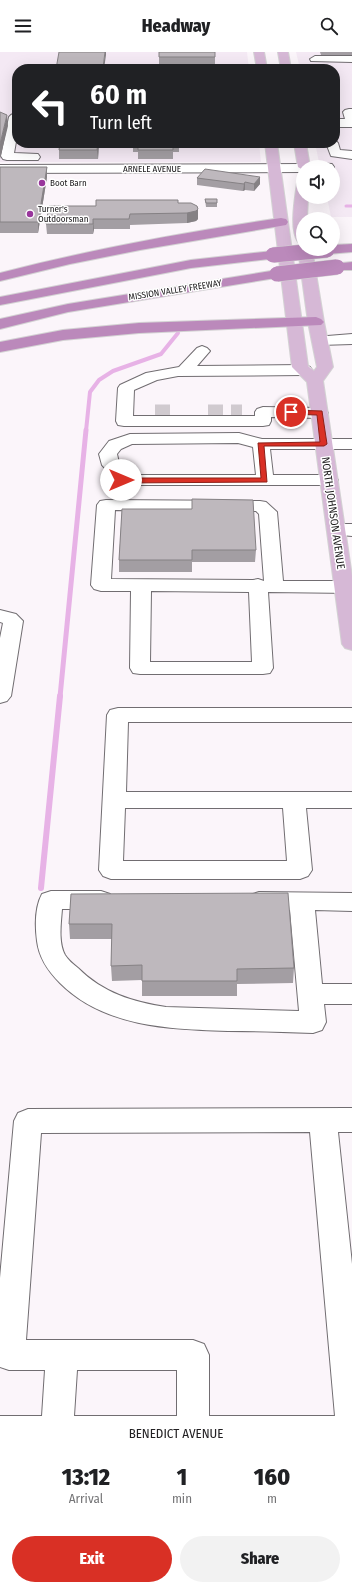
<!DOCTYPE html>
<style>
body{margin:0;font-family:"Fira Sans Condensed",sans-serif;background:#f2f2f2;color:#202124;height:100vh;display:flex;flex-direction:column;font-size:15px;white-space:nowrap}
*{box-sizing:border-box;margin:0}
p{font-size:13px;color:#757577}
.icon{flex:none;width:22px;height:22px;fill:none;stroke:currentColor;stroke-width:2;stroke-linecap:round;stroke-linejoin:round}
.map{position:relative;height:1398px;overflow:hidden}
.side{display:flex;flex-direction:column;background:#fff;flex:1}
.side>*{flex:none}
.banner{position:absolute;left:12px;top:12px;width:328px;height:84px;border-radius:16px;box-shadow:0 4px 16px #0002;background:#202124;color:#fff;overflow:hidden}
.fabs{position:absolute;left:296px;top:108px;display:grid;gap:8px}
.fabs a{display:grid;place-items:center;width:44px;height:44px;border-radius:50%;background:#fff;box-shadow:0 4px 16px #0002;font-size:20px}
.pin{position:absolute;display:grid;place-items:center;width:34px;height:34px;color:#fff;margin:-17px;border:2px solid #fff;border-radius:50%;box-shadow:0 1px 4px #0007}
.me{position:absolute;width:44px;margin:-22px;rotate:90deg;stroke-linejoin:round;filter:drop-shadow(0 0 3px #0008)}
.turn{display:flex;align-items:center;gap:14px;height:84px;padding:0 12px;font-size:18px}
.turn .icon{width:52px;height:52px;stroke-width:2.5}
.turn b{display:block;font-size:28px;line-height:34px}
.eta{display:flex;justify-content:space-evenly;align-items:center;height:68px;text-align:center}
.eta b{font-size:24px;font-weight:800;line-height:28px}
.action{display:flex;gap:8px;margin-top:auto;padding:8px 12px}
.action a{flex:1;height:46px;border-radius:24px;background:#d93025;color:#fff;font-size:16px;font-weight:800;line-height:46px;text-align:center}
.action a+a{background:#f2f2f2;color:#202124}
header{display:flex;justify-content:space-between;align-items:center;height:52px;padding:0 12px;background:#fff;font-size:18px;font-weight:800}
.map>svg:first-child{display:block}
.built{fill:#f4e9f4}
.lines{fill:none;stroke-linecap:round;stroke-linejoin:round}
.stream-far3{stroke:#e7b2e6;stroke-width:3}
.stream-far2{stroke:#e7b2e6;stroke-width:4}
.stream-far1{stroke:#e7b2e6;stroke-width:5}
.stream{stroke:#e7b2e6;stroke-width:6}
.minor-tunnel{stroke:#d0cacf;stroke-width:15;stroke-dasharray:15 8;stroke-linecap:butt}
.minor-casing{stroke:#716d71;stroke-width:2}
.major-casing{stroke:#d3d2d3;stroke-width:2}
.highway-casing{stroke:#d3d2d3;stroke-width:2}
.minor{fill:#fff;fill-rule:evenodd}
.major{fill:#d6b8d6;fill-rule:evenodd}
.highway{fill:#bb89bb;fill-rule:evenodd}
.highway-bridge-casing{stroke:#d3d2d3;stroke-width:16;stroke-linecap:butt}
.highway-bridge{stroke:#bb89bb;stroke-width:15}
.wall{fill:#a39ea3}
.shaded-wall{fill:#858184}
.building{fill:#beb8bd;stroke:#858184}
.route{fill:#d93025;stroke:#8d1f18}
.poi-dot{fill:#99369c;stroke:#fff;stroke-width:1.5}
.labels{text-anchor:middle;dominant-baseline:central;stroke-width:3;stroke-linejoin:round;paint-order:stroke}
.far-street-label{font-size:9px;fill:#222022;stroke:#fff}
.far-poi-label{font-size:9px;fill:#222022;stroke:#fff;text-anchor:start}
.street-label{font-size:11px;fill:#222022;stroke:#fff}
.near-street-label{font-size:13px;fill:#222022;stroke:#fff}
</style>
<header><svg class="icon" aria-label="menu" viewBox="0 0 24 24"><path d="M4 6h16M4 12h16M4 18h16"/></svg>Headway<svg class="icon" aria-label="search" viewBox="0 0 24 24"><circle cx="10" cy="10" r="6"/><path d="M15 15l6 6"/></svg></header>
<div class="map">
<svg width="352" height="1398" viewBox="0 0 352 1398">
<rect width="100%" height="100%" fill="#fbf5fa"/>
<path class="built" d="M0 0H247L249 17H17V91H259L261 110H0Z
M296 0H352V165H331L327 145H333V115H320L315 91H335V17H300Z"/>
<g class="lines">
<path class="stream-far3" d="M346 154H352"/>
<path class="stream-far2" d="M86 379 90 340 99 328 113 319 161 302 178 281"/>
<path class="stream-far1" d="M60 645 86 378"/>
<path class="stream" d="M41 836 60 644"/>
<path class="minor-tunnel" d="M155 360H173
M208 360H242"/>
<g class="minor-casing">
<path id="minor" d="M315 4H352V10L311 9 310 7Z
M349 57H352V75H335V67H345L343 60 345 58Z
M15 61 17 62V84L14 101 38 102 40 105 38 108H7L3 107 1 104 9 65 11 63Z
M335 88 338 91 340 98 352 99V107L331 104 326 91H335Z
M314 111 332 112 334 115 333 117V115H303V120L0 121V113L303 112 308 114Z
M352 282V292L320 293 315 291 312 288 315 285Z
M202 294 207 296 210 299 197 314 304 313 310 315 312 318 310 321 304 323 178 324 157 328 134 338 133 364H255V360L257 357 263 355 320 356 326 358 328 361 326 364 320 366 271 365V369L269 373 263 374H124L118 373 116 369 118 336 120 333 146 321 179 315 197 296Z
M239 381 262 387H352V397H270L273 423H329L335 424 338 428 335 432 329 433H121L115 432 112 428V424L102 413 99 402 109 389 130 382ZM238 391 253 395 256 423H130L119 411 117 402 121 397 132 392Z
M106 448 260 449 266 450 277 460 283 529H352V541L268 540 273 616 270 621 263 622H140L133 621 130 616 131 539H101L94 537 91 533 97 453 100 449ZM115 458 256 459 259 462 264 529 258 527 253 528 111 527ZM151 539 249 540 252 610H150Z
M336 472H352V484L329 482 327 478 329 474Z
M0 558 16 562 23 569 11 644 7 649 0 651V586L3 571 0 570Z
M118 656H352V670H128L126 740H352V756H306L312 818 308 824 300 827H111L103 824 99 818 107 663 110 658ZM125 756H283L287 809H123Z
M51 839H101L110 842 113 848 110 854 101 857H62C61 871 58 890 65 903 68 908 73 912 78 916 103 941 133 950 166 955L299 959 290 858H259L250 855 247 849 250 843 259 840 352 841V859L315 858 322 932H352V952H324L326 970 322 978 313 981C285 980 256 979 228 979 169 977 104 975 60 931 48 919 39 906 37 889 35 874 35 855 42 842Z
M352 1056V1080H338L352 1212V1398H0V1364H42L45 1318H9L0 1315V1226L14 1069 18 1061 28 1057ZM310 1080 335 1364H209V1303L204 1292 193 1288H26L41 1081ZM77 1318H177V1364H74Z"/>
</g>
<g class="major-casing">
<path id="major" d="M254 0H264L267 17H257Z
M278 0H288L291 17H281Z
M265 91H277L308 314 314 319 317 315 308 270 298 197 303 193V197H312L324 270 333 315 323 329 352 524V598L345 596 342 592 307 330 292 315Z
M294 91H306L310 115H303V118L298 115Z
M303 127V145H308L307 167H303V191L298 190C289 177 295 146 297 131L298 128Z"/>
</g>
<g class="highway-casing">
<path id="highway" d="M281 166 286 167 288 170 286 173 140 198 70 212 0 229V221C93 197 186 180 281 166Z
M352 192V200L327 202 322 201 320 198 333 197V193Z
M273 199 278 200 280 203 278 206 191 216 0 253V245L191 208Z
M352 210V218H332L330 215 332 212Z
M277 218 282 219 284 222 282 225 68 260 0 277V267L68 252Z
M316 265 321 267 324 270 321 273 139 281 63 288 0 300V290L63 278 139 271Z"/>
</g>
<use href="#minor" class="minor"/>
<use href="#major" class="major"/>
<use href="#highway" class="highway"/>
<g class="highway-bridge-casing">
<path id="highway-bridge" d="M273 203 327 198
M277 222 337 215"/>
</g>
<use href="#highway-bridge" class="highway-bridge"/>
</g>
<path class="wall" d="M159 0H215V14L159 13Z
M320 0H352V3H321Z
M60 91H99L98 107H59V98Z
M133 91H179V100H173V107H138V100H133Z
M208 91H257V94H209Z
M0 115H47V125L38 181H0Z
M260 125V132L254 139 245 138 243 139 197 133V126Z
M205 147 217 151V155H206Z
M178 151 198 157V167L196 169 187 171 130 173V177H94L93 182H47L46 172 96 154Z
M122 457 256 498 255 510H192V520H119V508Z
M71 842 294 916 293 931 237 932V944H142V928L112 929 111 914 112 887H70L69 872Z"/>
<path class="shaded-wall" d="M105 0H106V3L104 17H103Z
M7 63 8 74 0 107V92Z
M98 91H99L98 107 97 98Z
M47 115V125L38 181V170Z
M260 125V132L254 139V132Z
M245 130V138L243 139 244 132Z
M198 157V167L196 169 187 171V161Z
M93 167 94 177 93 182Z"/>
<path class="building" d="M59 0H105L103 16H99V17H56Z
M159 0H215V5H159Z
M148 14 173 15V14H180V17H148Z
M0 60 7 63 0 92Z
M60 91H98L97 98H59Z
M138 91H173V98H138Z
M0 115H47L38 170H0Z
M205 117 260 125 254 132 245 130 244 132 197 126Z
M205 147H217V151H206Z
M96 148H178V151H191L197 154 198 157 196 159 187 161 130 162 129 167H93V172H46L49 154H96Z
M192 447 253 448 256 498H192V508H119L122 457H192Z
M288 841 294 916 237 917V929H142V913L111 914 112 872H69L71 842Z"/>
<path class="route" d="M291 358 322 359 327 392 324 394H264L267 430 121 431 118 428 121 426H261L258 391 320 390 317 363 289 362 288 360Z"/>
<g class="poi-dot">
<circle cx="42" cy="131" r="4"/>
<circle cx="30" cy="162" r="4"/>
</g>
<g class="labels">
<g class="far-street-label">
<text x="152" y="117">ARNELE AVENUE</text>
<text transform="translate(175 238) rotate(-9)">MISSION VALLEY FREEWAY</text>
</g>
<g class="far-poi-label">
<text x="50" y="131">Boot Barn</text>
<text x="38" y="157">Turner's<tspan x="38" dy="10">Outdoorsman</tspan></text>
</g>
<g class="street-label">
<text transform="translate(333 461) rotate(82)">NORTH JOHNSON AVENUE</text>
</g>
<g class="near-street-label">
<text x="176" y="1381">BENEDICT AVENUE</text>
</g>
</g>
</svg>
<div class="fabs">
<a><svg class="icon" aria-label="sound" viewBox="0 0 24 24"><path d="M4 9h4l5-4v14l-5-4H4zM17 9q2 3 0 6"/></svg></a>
<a><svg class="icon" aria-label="search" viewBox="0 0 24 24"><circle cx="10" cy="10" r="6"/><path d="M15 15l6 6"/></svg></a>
</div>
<div class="pin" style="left:291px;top:360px;background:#d93025"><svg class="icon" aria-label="arrive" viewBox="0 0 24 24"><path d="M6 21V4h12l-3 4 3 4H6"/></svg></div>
<svg class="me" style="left:121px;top:428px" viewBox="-20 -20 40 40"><circle r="19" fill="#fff"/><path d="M0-13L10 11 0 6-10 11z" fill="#d93025"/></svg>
<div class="banner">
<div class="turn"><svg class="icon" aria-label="left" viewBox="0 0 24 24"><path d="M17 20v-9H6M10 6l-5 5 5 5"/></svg><div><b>60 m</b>Turn left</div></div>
</div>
</div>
<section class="side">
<div class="eta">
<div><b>13:12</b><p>Arrival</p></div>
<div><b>1</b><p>min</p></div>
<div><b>160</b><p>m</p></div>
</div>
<div class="action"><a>Exit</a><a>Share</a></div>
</section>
